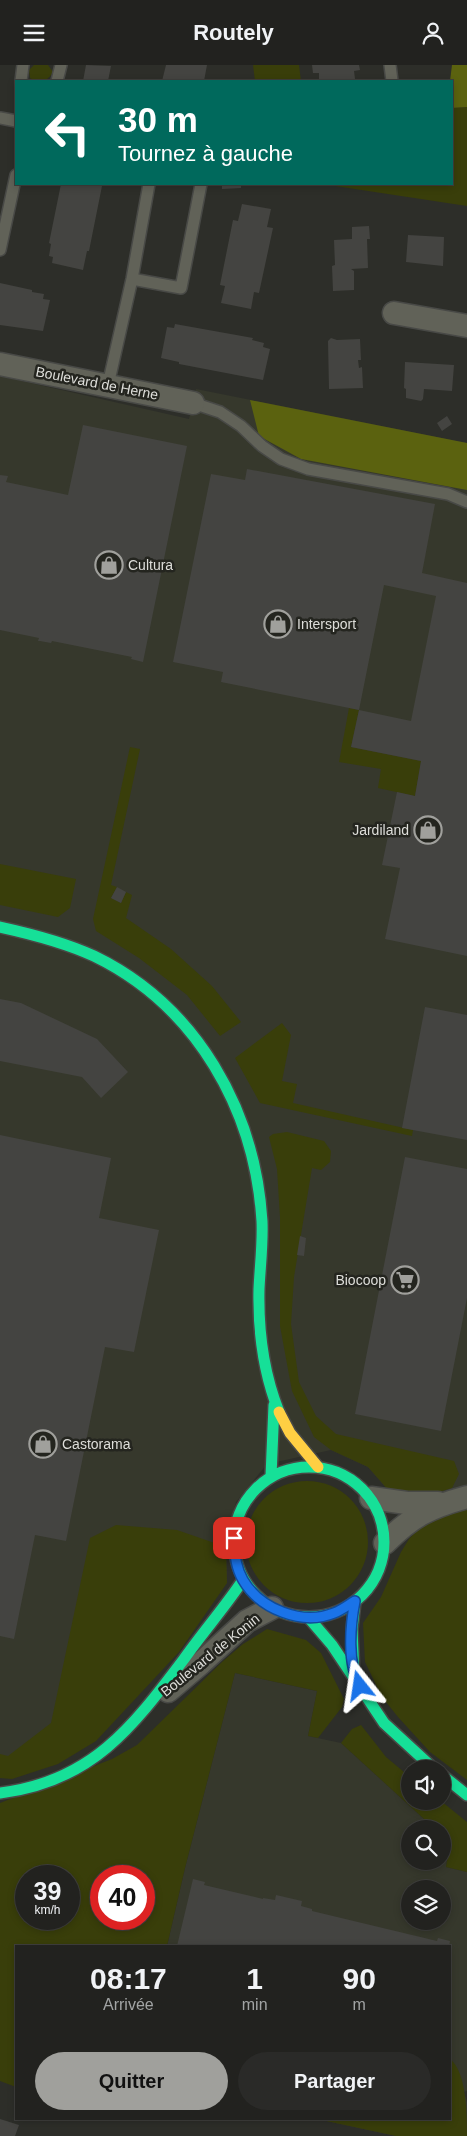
<!DOCTYPE html>
<html lang="fr">
<meta charset="utf-8">
<style>
body{margin:0;font-family:Arial,sans-serif;background:#2a2a28;color:#f1f3f6;height:100vh;display:flex;flex-direction:column;font-size:19px;white-space:nowrap}
*{box-sizing:border-box;margin:0}
p{font-size:16px;color:#a2a4a4}
.icon{flex:none;width:28px;height:28px;fill:none;stroke:currentColor;stroke-width:2;stroke-linecap:round;stroke-linejoin:round}
.map{position:relative;flex:1;overflow:hidden}
.sheet{position:absolute;left:15px;top:1880px;width:436px;height:175px;display:flex;flex-direction:column;background:#22221f;border-radius:0px;box-shadow:0 2px 8px #0003,0 0 0 1px #3f3f3d}
.sheet>*{flex:none}
.top-card{position:absolute;left:15px;top:15px;width:438px;height:105px;border-radius:0px;box-shadow:0 2px 8px #0003,0 0 0 1px #3f3f3d;background:#00695c;color:#fff;overflow:hidden}
.tools{position:absolute;left:401px;top:1695px;display:grid;gap:10px}
.tools a{display:grid;place-items:center;width:50px;height:50px;border-radius:50%;background:#22221f;box-shadow:0 2px 8px #0003,0 0 0 1px #3f3f3d;font-size:25px}
.speed{position:absolute;left:15px;top:1800px;display:flex;gap:10px;font-size:25px;font-weight:700;text-align:center}
.speed>*{display:grid;place-content:center;width:65px;height:65px;border-radius:50%;background:#22221f;box-shadow:0 2px 8px #0003,0 0 0 1px #3f3f3d;line-height:1}
.speed small{font-size:12px;font-weight:400}
.speed .limit{border:8px solid #d22;background:#fff;color:#111}
.pin{position:absolute;display:grid;place-items:center;width:42px;height:42px;color:#fff;margin:-21px;border-radius:10px;box-shadow:0 2px 8px #0006}
.me{position:absolute;width:55px;margin:-28px;rotate:345deg;stroke-linejoin:round;filter:drop-shadow(0 0 4px #0008)}
.turn{display:flex;align-items:center;gap:18px;height:105px;padding:0 20px;font-size:22px}
.turn .icon{width:65px;height:65px;stroke-width:2.5}
.turn b{display:block;font-size:35px;line-height:42px}
.eta{display:flex;justify-content:space-evenly;align-items:center;height:85px;text-align:center}
.eta b{font-size:30px;font-weight:700;line-height:35px}
.primary-button{display:flex;gap:10px;margin-top:auto;padding:10px 20px}
.primary-button a{flex:1;height:58px;border-radius:30px;background:#a0a09c;color:#111;font-size:20px;font-weight:700;line-height:58px;text-align:center}
.primary-button a+a{background:#2a2a28;color:#f1f3f6}
header{display:flex;justify-content:space-between;align-items:center;height:65px;padding:0 20px;background:#22221f;font-size:22px;font-weight:700}
.map>svg:first-child{display:block}
.built{fill:#36382c;fill-rule:evenodd}
.green{fill:#393e0a;fill-rule:evenodd}
.forest{fill:#5b620f}
.building{fill:#444441;fill-rule:evenodd}
.lines{fill:none;stroke-linecap:round;stroke-linejoin:round}
.lane-casing{stroke:#484946;stroke-width:14}
.street-casing{stroke:#484946;stroke-width:25}
.fast-casing{stroke:#484946;stroke-width:14}
.slow-casing{stroke:#484946;stroke-width:14}
.lane{stroke:#616258;stroke-width:11}
.street{stroke:#616258;stroke-width:22}
.fast{stroke:#16e098;stroke-width:11}
.slow{stroke:#ffcf43;stroke-width:11}
.route-casing{stroke:#114b97;stroke-width:12}
.route{stroke:#1a73e8;stroke-width:9}
.labels{text-anchor:middle;dominant-baseline:central;stroke-width:5;stroke-linejoin:round;paint-order:stroke}
.street-label{font-size:14px;fill:#dededa;stroke:#24251f}
.poi-label{font-size:14px;fill:#dededa;stroke:#24251f;text-anchor:start}
</style>
<header><svg class="icon" aria-label="menu" viewBox="0 0 24 24"><path d="M4 6h16M4 12h16M4 18h16"/></svg>Routely<svg class="icon" aria-label="person" viewBox="0 0 24 24"><circle cx="12" cy="8" r="4"/><path d="M4 21q1-7 8-7t8 7"/></svg></header>
<div class="map">
<svg width="467" height="2071" viewBox="0 0 467 2071">
<rect width="100%" height="100%" fill="#2d2e29"/>
<path class="built" d="M0 311 189 354 196 324 467 378V1432L389 1426 368 1402 331 1385 267 1399 236 1437 226 1482 227 1518 0 1713Z
M235 1608 317 1626 308 1671 341 1678 435 1764H410V1796H442L443 1771 450 1778 446 1802 467 1807V2026L464 2027 467 2037V2071H396L317 2054H450V1881H167L185 1803ZM410 1824H442V1856H410Z"/>
<path class="green" d="M34 0H48L53 7C48 16 39 20 30 13L29 5Z
M253 0H299L301 16H255Z
M467 42V141L322 119H265H451V43Z
M349 643 359 645 351 682 421 696 415 731 378 723 381 704 339 697Z
M130 682 140 684 111 820 117 822 111 833 121 838 126 827 132 830 126 853 171 884 212 921 241 957 220 971 187 930 139 893 96 866 93 854Z
M0 799 76 814 70 843 58 852 0 840Z
M282 958 291 970 282 1016 297 1019 293 1038 413 1065 412 1071 260 1038 235 993Z
M287 1067 324 1076 331 1086 330 1097 321 1105 312 1103 294 1212 291 1259 299 1317 316 1351 336 1369 454 1396 459 1409 452 1423 425 1431 389 1426 368 1402 331 1385 314 1372 292 1326 280 1261V1152L277 1104 269 1072 273 1069Z
M246 1477a61 61 0 1 1 122 0a61 61 0 1 1-122 0Z
M467 1432V1715L430 1687 398 1652 382 1632 365 1597 363 1558 381 1532 401 1487 409 1474 444 1438Z
M116 1460 177 1465 226 1482 227 1518 179 1587 96 1676 58 1699 12 1714 0 1713V1689L8 1691 51 1658 90 1473Z
M267 1564 306 1575 321 1588 344 1634 342 1642 318 1673 308 1671 317 1626 235 1608 185 1803 167 1881H16V2022L0 2016V1738L112 1694 137 1680 222 1597 243 1579ZM26 1811H69V1854H26ZM101 1811H144V1854H101Z
M361 1660 386 1692 410 1712V1736H441L467 1757V1807L446 1802 450 1778 443 1771 442 1764H435L341 1678 352 1664Z
M450 1994C467 2007 467 2051 467 2071H396L317 2054H450Z"/>
<path class="forest" d="M452 0H467V42L451 43V16H450Z
M250 335 467 378V425L301 394 259 371Z"/>
<path class="building" d="M86 0 111 1 108 16H83Z
M166 0H207L204 16H162Z
M312 0H359L360 5 354 6 355 14 319 16V8H313Z
M61 119H100L102 121 89 186H87L83 205 52 198 53 192 49 191 51 179 49 178Z
M222 119H241V123L222 124Z
M242 139 271 144 267 162 273 163 259 228 254 227 251 244 221 238 225 221 220 220 233 155 238 156Z
M369 161 370 174H367L368 203 351 204 354 206V225L333 226 332 201 335 200 334 175 352 174V162Z
M408 170 444 172 443 201 406 197Z
M0 218 32 225V227L44 229 43 234 50 235 43 266 0 260Z
M175 259 253 273 252 275 264 278 263 282 270 284 263 315 179 299V297L161 293 167 262 174 263Z
M331 273 337 275 360 274 361 295H358L359 303 362 302 363 323 329 324 328 276Z
M405 297 454 300 452 326 424 324 423 334 421 336 406 333V324L404 323Z
M447 351 452 359 442 366 437 358Z
M83 360 187 381 143 597 131 594 132 592 52 576 51 578 40 576H38L39 573 0 565V410L8 411 6 417 68 430Z
M247 404 435 439 422 508 467 518V891L385 874 400 803 382 800 397 727 415 731 421 696 351 682 359 645 221 617 223 607 173 597 211 409 245 415ZM384 520 436 531 411 656 359 645Z
M117 822 126 827 121 838 111 833Z
M0 934 21 938 97 974 128 1007 101 1033 82 1012 0 996Z
M425 942 467 950V1075L402 1063Z
M0 1070 111 1093 99 1153 159 1165 134 1287 105 1282 66 1476 35 1470 14 1574 0 1571Z
M405 1092 467 1104V1233L441 1366 355 1349Z
M300 1171 306 1173 304 1191 297 1190Z
M193 1814 205 1817 204 1820 263 1834V1833L275 1835 276 1830 302 1836 301 1841 312 1844V1846L437 1876 438 1873 450 1876 449 1881H177Z
M0 2054 19 2060 15 2071H0Z"/>
<g class="lines">
<g class="lane-casing">
<path id="lane" d="M390 0 392 16
M21 16 23 0
M57 16 61 0
M0 53 16 56
M0 185 16 110
M132 214 181 223 201 119
M108 320 132 214 149 119
M193 338 220 347 241 361 262 381 281 394 308 404 448 429 467 437"/>
</g>
<g class="street-casing">
<path id="street" d="M394 248 467 261
M0 299 193 338
M371 1433 407 1438H438
M385 1478C412 1451 430 1442 467 1432
M168 1626 201 1598 247 1556 272 1543"/>
</g>
<g class="fast-casing">
<path id="fast" d="M0 862C32 869 64 877 94 891 197 941 255 1045 262 1156 263 1179 260 1202 259 1224 258 1267 263 1307 279 1347
M234 1477a75 75 0 1 1 150 0a75 75 0 1 1-150 0Z
M271 1411 274 1340
M308 1552 332 1580 384 1658 434 1704
M354 1610 352 1564 355 1537
M442 1710 467 1730
M0 1728C91 1717 132 1663 184 1594 203 1567 225 1542 243 1515"/>
</g>
<g class="slow-casing">
<path id="slow" d="M279 1347 290 1368 318 1402"/>
</g>
<use href="#lane" class="lane"/>
<use href="#street" class="street"/>
<use href="#fast" class="fast"/>
<use href="#slow" class="slow"/>
</g>
<g class="lines">
<g class="route-casing">
<path id="route" d="M234 1473C234 1487 236 1503 243 1515 260 1544 302 1561 334 1548 342 1545 348 1540 355 1536 350 1561 347 1599 360 1621"/>
</g>
<use href="#route" class="route"/>
</g>
<defs>
<g id="shop-ring" transform="scale(1.4375)"><circle r="9.5" fill="#24251f" stroke="#a0a09c" stroke-width="1.5"/><path d="M-5-2.5h2.3a2.7 3.5 0 0 1 5.4 0H5L5.5 6h-11ZM-1.5-2.5h3a1.5 2.3 0 0 0-3 0Z" fill="#a0a09c"/></g>
<g id="supermarket-ring" transform="scale(1.4375)"><circle r="9.5" fill="#24251f" stroke="#a0a09c" stroke-width="1.5"/><path d="M-6-5.5h2.5l.6 2H6L4.5 2H-2.5L-4.4-4H-6ZM-1.5 3.2a1.3 1.3 0 1 0 .1 0ZM3 3.2a1.3 1.3 0 1 0 .1 0Z" fill="#a0a09c"/></g>
</defs>
<g fill-rule="evenodd">
<use href="#shop-ring" x="109" y="500"/>
<use href="#shop-ring" x="278" y="559"/>
<use href="#shop-ring" x="428" y="765"/>
<use href="#supermarket-ring" x="405" y="1215"/>
<use href="#shop-ring" x="43" y="1379"/>
</g>
<g class="labels">
<g class="street-label">
<text transform="translate(97 318) rotate(11)">Boulevard de Herne</text>
<text transform="translate(210 1590) rotate(-39)">Boulevard de Konin</text>
</g>
<g class="poi-label">
<text x="128" y="500">Cultura</text>
<text x="297" y="559">Intersport</text>
<text x="409" y="765" text-anchor="end">Jardiland</text>
<text x="386" y="1215" text-anchor="end">Biocoop</text>
<text x="62" y="1379">Castorama</text>
</g>
</g>
</svg>
<div class="tools">
<a><svg class="icon" aria-label="sound" viewBox="0 0 24 24"><path d="M4 9h4l5-4v14l-5-4H4zM17 9q2 3 0 6"/></svg></a>
<a><svg class="icon" aria-label="search" viewBox="0 0 24 24"><circle cx="10" cy="10" r="6"/><path d="M15 15l6 6"/></svg></a>
<a><svg class="icon" aria-label="layers" viewBox="0 0 24 24"><path d="M12 4l9 5-9 5-9-5zM3 14l9 5 9-5"/></svg></a>
</div>
<div class="speed"><div>39<small>km/h</small></div><div class="limit">40</div></div>
<div class="pin" style="left:234px;top:1473px;background:#d93025"><svg class="icon" aria-label="arrive" viewBox="0 0 24 24"><path d="M6 21V4h12l-3 4 3 4H6"/></svg></div>
<svg class="me" style="left:360px;top:1621px" viewBox="-20 -20 40 40"><path d="M0-17L14 15 0 8-14 15z" fill="#1a73e8" stroke="#fff" stroke-width="4"/></svg>
<div class="top-card">
<div class="turn"><svg class="icon" aria-label="left" viewBox="0 0 24 24"><path d="M17 20v-9H6M10 6l-5 5 5 5"/></svg><div><b>30 m</b>Tournez à gauche</div></div>
</div>
<section class="sheet">
<div class="eta">
<div><b>08:17</b><p>Arrivée</p></div>
<div><b>1</b><p>min</p></div>
<div><b>90</b><p>m</p></div>
</div>
<div class="primary-button"><a>Quitter</a><a>Partager</a></div>
</section>
</div>
